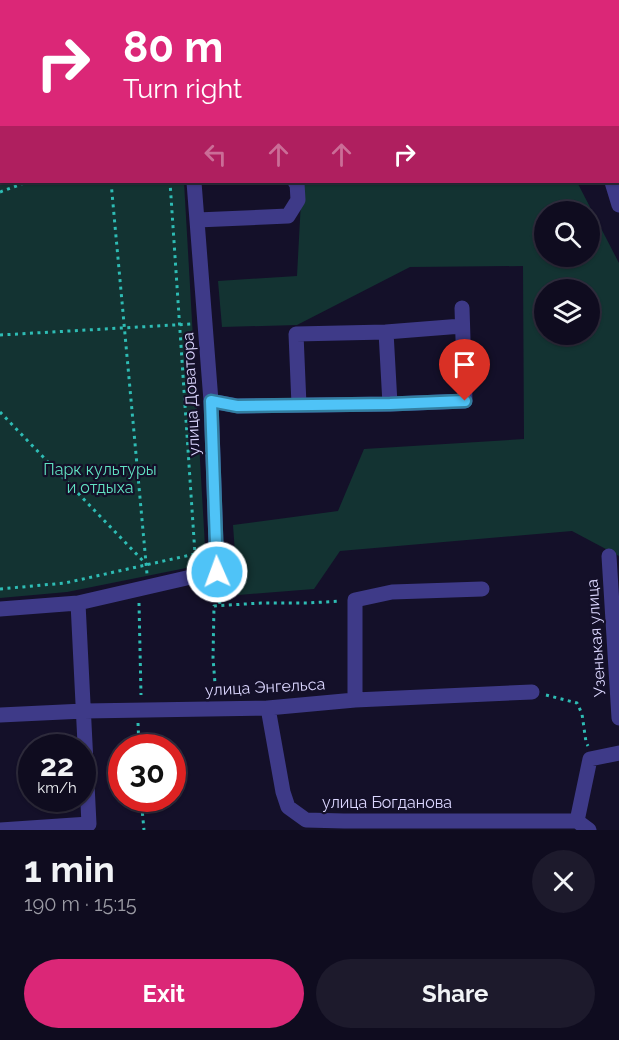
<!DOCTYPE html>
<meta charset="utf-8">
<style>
body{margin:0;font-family:Raleway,sans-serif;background:#1d1a2c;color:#f1f3f6;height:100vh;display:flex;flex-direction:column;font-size:22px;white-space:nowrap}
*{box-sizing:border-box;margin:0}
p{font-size:20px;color:#9b9ba4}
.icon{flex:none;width:33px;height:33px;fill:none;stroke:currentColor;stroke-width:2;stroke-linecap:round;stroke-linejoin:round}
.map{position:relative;height:830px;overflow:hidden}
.side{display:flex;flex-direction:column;background:#0f0c1f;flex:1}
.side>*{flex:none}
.top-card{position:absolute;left:0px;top:0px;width:620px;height:183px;box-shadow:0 2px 4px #0004,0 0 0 2px #2f2c3d;background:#db2777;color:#fff;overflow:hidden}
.controls{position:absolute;left:534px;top:201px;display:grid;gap:12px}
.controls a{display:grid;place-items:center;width:66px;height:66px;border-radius:50%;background:#0f0c1f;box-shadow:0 2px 4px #0004,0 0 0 2px #2f2c3d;font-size:30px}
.speed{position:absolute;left:18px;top:734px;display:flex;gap:12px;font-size:30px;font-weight:700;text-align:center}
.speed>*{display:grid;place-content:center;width:78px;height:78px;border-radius:50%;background:#0f0c1f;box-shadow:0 2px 4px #0004,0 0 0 2px #2f2c3d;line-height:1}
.speed small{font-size:15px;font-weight:400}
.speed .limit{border:9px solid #d22;background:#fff;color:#111}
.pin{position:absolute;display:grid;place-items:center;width:51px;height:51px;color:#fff;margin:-62px -26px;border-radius:50% 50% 50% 0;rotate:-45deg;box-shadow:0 0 6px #0007}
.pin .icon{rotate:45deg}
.me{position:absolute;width:66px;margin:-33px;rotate:358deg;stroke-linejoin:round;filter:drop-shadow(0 0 4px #0008)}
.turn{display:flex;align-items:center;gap:21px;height:126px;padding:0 24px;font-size:27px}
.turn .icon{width:78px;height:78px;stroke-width:2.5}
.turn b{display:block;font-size:42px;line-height:51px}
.lanes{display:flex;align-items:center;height:57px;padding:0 24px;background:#0003;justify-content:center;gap:30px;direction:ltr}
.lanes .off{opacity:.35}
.round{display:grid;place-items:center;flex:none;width:63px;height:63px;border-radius:32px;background:#1d1a2c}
.head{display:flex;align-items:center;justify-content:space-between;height:102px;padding:0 24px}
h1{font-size:36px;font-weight:700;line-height:45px}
.action{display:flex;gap:12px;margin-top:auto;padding:12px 24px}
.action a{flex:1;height:69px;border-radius:36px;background:#db2777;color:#fff;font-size:24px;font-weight:700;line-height:69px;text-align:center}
.action a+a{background:#1d1a2c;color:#f1f3f6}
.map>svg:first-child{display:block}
.green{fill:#133332;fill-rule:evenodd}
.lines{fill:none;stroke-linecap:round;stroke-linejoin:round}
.path{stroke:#2ebcb4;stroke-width:3;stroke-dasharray:3 4.5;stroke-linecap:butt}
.minor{stroke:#3e3a88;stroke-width:15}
.route-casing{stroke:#337fa1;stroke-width:15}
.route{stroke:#4fc3f7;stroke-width:10}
.labels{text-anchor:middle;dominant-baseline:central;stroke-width:4.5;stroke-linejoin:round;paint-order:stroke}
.street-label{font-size:16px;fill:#dcd7ff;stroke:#141029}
.park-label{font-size:16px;fill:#61e2c2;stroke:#141029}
</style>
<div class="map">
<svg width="619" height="830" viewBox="0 0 619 830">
<rect width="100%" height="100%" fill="#141029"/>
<path class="green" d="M1 117 2 182H184L206 564 67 592 0 598V118Z
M302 182H577L619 263V556L572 531 340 551 314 589 238 595 233 525 338 511 364 449 524 439 523 266 410 267 297 325 222 327 218 281 297 276ZM544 212H590V256H544ZM544 290H590V334H544Z"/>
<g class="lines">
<path class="path" d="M0 150H2
M111 182 147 574
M0 192 27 182
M0 335 191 324
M0 412 146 564
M218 586 220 605
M0 589 65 583 195 554 170 182
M139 603 141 695
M546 695 577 703 582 714 586 742 588 746
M216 696 213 658 214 606 261 603H308L341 601
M138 723 139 747
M141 798 144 830"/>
<path class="minor" d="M558 0 559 2
M129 2V0
M195 2V0
M618 29H619
M612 182 619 205
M197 220 288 216 298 200 297 183 295 182
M211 401 238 406 390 404 465 401 462 308
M390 404 386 332 462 326
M299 405 296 334 386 332
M609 556 619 718
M0 609 78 603 217 571 211 401 194 182
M355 700V600L392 592 482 589
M268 708 283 792 288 807 306 820 344 821H577L589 830
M0 715 84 711 268 708 355 700 532 692
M577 821 590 759 619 753
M0 830 89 824 78 603"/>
</g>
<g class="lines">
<g class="route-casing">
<path id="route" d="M217 572 211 401 237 406 390 404 465 401"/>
</g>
<use href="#route" class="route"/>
</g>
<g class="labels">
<g class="street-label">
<text transform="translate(191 394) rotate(-93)">улица Доватора</text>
<text transform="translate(596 638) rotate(-94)">Узенькая улица</text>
<text transform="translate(265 687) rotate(-3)">улица Энгельса</text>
<text x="387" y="802">улица Богданова</text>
</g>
<g class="park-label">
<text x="100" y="469">Парк культуры<tspan x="100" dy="18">и отдыха</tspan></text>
</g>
</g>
</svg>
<div class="controls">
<a><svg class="icon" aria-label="search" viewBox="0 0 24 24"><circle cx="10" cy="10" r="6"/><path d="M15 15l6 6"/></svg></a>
<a><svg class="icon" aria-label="layers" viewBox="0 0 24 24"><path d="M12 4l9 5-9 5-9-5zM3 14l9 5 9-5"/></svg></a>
</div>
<div class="speed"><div>22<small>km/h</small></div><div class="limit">30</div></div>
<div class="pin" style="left:465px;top:401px;background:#d93025"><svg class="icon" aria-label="arrive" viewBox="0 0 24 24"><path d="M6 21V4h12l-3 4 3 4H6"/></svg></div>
<svg class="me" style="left:217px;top:572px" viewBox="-20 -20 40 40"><circle r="17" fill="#4fc3f7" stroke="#fff" stroke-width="3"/><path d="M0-11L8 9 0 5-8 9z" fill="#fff"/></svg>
<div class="top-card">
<div class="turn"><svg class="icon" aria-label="right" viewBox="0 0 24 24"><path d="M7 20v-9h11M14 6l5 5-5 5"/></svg><div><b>80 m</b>Turn right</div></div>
<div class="lanes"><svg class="icon off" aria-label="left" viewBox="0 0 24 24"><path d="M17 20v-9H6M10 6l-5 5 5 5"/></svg><svg class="icon off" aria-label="ahead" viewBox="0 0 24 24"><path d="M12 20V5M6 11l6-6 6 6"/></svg><svg class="icon off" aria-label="ahead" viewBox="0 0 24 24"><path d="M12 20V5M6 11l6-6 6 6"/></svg><svg class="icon" aria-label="right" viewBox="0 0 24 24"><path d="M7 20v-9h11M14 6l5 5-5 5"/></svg></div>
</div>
</div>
<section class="side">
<div class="head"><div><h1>1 min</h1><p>190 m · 15:15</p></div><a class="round"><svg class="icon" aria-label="close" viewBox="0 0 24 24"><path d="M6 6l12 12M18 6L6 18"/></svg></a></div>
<div class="action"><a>Exit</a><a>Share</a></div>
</section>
